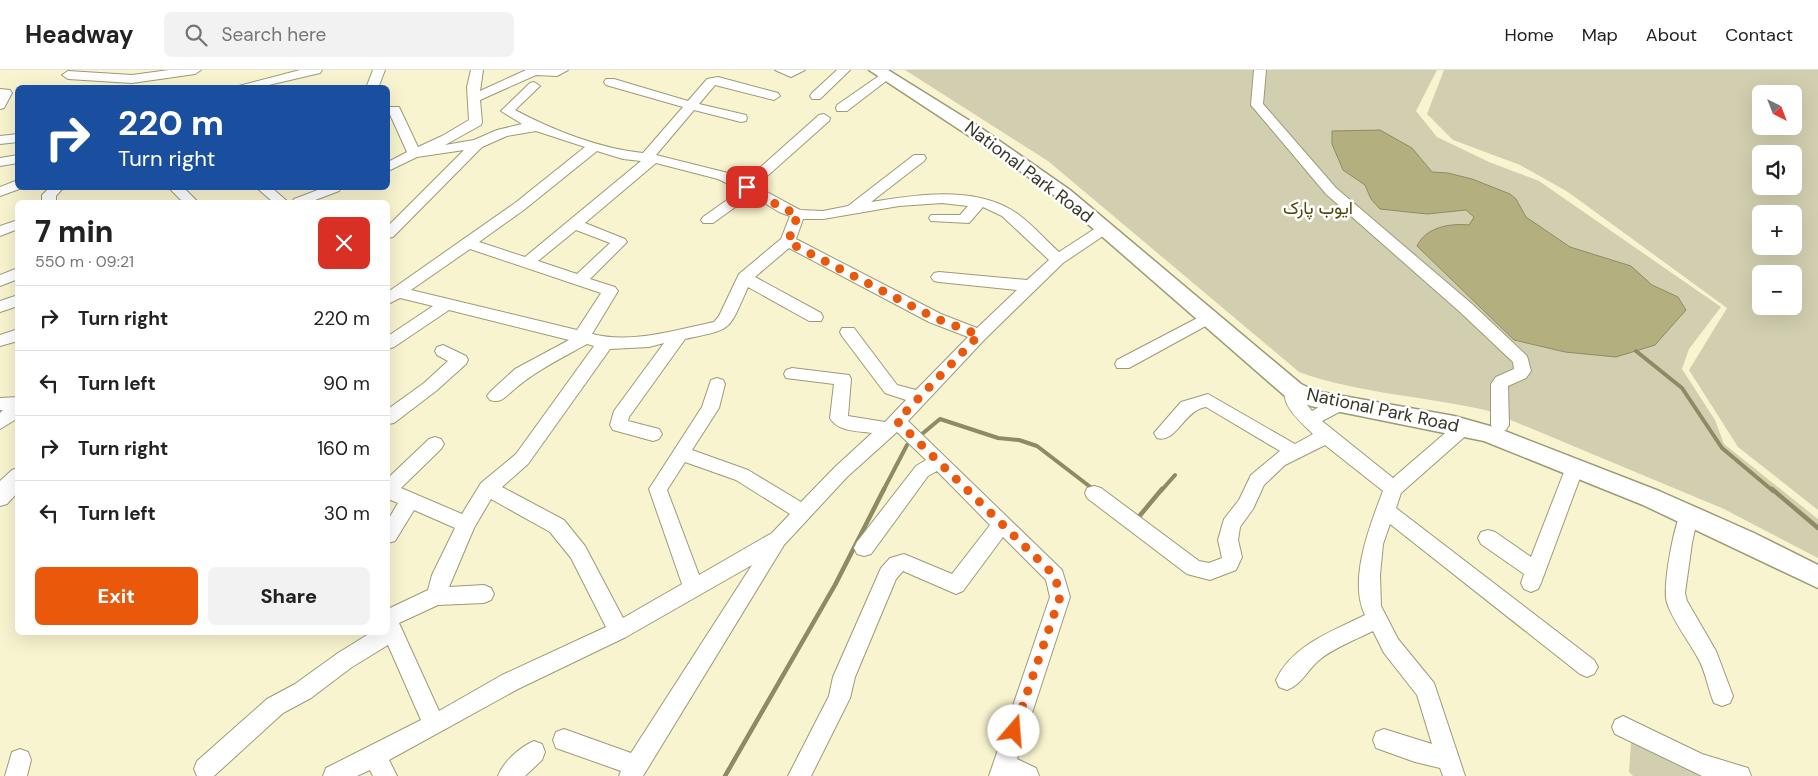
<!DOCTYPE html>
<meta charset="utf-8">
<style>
body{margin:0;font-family:"DM Sans",Vazirmatn,sans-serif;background:#f2f2f2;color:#222;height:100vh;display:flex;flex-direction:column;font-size:19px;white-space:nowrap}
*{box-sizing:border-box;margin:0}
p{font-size:16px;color:#767676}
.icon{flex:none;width:28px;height:28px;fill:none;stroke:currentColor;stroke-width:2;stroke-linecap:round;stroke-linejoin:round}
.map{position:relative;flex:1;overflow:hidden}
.drawer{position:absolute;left:15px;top:130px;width:375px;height:435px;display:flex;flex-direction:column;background:#fff;border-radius:8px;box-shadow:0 5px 20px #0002}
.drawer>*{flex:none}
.hud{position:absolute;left:15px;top:15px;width:375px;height:105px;border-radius:8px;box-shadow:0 5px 20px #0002;background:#1a4fa0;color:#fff;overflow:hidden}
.needle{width:32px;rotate:138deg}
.buttons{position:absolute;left:1752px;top:15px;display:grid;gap:10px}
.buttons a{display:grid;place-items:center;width:50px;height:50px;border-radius:8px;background:#fff;box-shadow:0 5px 20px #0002;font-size:25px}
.pin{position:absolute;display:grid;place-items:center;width:42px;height:42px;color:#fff;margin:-21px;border-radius:10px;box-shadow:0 2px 8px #0006}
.me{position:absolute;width:55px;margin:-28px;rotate:18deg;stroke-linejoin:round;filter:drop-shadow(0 0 4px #0008)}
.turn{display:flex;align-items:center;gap:18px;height:105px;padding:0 20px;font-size:22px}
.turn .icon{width:65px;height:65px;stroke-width:2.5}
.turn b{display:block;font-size:35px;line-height:42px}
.round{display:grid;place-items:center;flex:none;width:52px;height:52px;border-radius:8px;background:#f2f2f2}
.overview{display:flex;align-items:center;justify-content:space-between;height:85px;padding:0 20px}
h1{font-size:30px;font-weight:800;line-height:38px}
.action{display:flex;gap:10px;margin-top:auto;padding:10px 20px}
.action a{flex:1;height:58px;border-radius:8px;background:#ea580c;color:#fff;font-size:20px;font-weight:800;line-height:58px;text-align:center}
.action a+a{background:#f2f2f2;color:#222}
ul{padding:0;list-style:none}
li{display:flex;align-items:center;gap:15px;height:65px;padding:0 20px;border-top:1px solid #e0e0e0}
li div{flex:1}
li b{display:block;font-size:19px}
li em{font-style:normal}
header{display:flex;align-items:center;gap:30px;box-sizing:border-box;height:70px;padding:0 25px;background:#fff;border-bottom:1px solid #e0e0e0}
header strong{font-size:24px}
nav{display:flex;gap:28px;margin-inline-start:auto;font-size:18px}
.search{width:350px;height:45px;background:#f2f2f2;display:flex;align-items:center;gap:12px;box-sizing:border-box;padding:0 18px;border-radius:8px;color:#767676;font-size:19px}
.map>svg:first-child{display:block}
.green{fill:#d2cfb0;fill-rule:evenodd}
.water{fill:#b4af7e;stroke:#8e8b64}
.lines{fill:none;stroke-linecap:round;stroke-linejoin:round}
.stream-far1{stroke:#8e8b64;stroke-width:4}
.stream{stroke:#8e8b64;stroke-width:4.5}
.minor-casing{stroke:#9d9a77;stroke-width:2}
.major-casing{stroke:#9d9a77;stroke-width:3}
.minor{fill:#fff;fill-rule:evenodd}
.major{fill:#fff;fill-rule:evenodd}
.route{stroke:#ea580c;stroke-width:9;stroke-dasharray:0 16.2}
.labels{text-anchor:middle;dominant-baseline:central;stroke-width:5;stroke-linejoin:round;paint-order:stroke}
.street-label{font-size:18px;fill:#373627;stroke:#fff}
.park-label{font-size:18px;fill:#4e470a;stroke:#fff}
</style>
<header>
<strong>Headway</strong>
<div class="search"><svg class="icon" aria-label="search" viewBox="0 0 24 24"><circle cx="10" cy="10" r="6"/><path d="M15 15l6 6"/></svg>Search here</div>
<nav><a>Home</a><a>Map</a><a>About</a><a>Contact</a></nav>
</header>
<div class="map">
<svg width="1818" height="706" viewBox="0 0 1818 706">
<rect width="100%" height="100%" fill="#f8f4cf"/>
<path class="green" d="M905 0H1437L1416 41 1437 67 1489 92 1539 111 1721 237 1689 279 1682 299 1715 350 1724 374 1818 449V488L1724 439 1489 341C1426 326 1360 324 1299 302L1048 91Z
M1444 0H1818V440L1738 377 1689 300 1727 238 1568 122 1520 95 1453 70 1427 44ZM1761 24H1794V56H1761ZM1761 84H1794V116H1761ZM1761 144H1794V176H1761ZM1761 204H1794V236H1761Z
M1632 660 1748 706H1633L1629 702Z"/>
<path class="water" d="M1380 60 1412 78 1432 102 1448 103 1472 109 1510 124 1516 129 1526 147 1570 177 1631 196 1652 215 1678 227 1686 240 1655 275 1616 287 1565 282 1514 270 1417 176C1426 157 1450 153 1469 155L1474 147 1466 140 1427 144 1380 139 1371 129 1365 115 1343 100 1332 74V61Z"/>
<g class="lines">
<path class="stream-far1" d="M1636 281 1682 318 1722 378 1773 421
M922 364 940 349 998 368 1019 370 1037 376 1093 419
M883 421 907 375
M1161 421 1175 405"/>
<path class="stream" d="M1772 419 1818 458
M1137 449 1162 419
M725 706 835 515 884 419"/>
<g class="minor-casing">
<path id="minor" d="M169 0H201L195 4 132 13 68 9 62 5 68 1 132 5Z
M300 0H322L320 3 256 18H231Z
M373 0H385L378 18H366Z
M471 0H483L480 21 526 0H568L557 6 536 5 480 30 482 52 481 55 445 75 474 70 497 60 522 54 501 41 530 13 534 12 540 16 515 40C552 60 601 79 643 83L683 37 606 15 604 12 606 9H614L688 31 707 9 718 7 778 23 780 26 774 30 715 15 699 34 746 45 747 48 746 51 741 52 694 40 656 85 728 103 745 111 819 45 824 44 830 48 829 51 756 116 800 140 823 141 848 136 914 85H924L926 88 924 91 871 132C915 125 969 116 1010 139 1028 149 1044 169 1059 182L1099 156H1109L1111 159 1109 162 1063 193 985 269 908 351 1062 500 1070 527 1017 689 1036 698 1039 706H989L1050 527 1046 510 1003 467 963 521 956 524 903 501 896 509 855 607 850 628 811 706H788L829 626 833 607 881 498 890 488 904 484 952 504 990 455 937 401 928 406 871 484 864 486 857 484 854 478 857 472 916 396 926 390 897 362 847 407 784 475 643 706H619L621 701 556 678 553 670 556 662 564 659 631 683 752 495 626 567 518 619 389 690 397 706H373L370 700 357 706H323L326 698 421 650 388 575 352 597 311 628 283 643 214 706H197L194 699 197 691 267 629 295 614 338 583 372 562H388V539L428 520 432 505 455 458 414 440 395 471 388 473V450L398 433 388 429V408L429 369 435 367 441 369 444 374 441 379 401 418 462 444 481 413 516 384 594 276 587 274C560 289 533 302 510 323 503 329 500 333 490 330L487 326 490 322 515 299 569 270 449 240 394 277 388 279V266L433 236 400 228 388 234V222L515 133 585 77 536 61 507 66 482 77 393 167 388 168V156L464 80 417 87 388 101V92L407 82 388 40 389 37H399L418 77 442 66 469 50 467 17ZM597 81 623 89 641 91 525 187 479 172 525 139ZM656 93 718 109 741 120 703 147 701 150 703 153H713L752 125 779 142 790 146 781 169 739 204 719 246 714 252C675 260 632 274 592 264L618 221 615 217 590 209 627 172 625 169 585 153ZM942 133 968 136 960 145H931L929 148 931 151 969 153 983 137 1002 146 1049 190 1027 210 939 202 934 203 931 207 934 211 939 212 1017 220 977 258 941 244 796 169 803 149H823L899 136ZM576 160 610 173 577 204 538 191ZM789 178 929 252 968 267 916 320 897 315 854 258H842L840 262 842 266 885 323 906 330 885 352 848 346 851 309 849 305 792 298 786 300 784 304 786 308 834 314 830 348C838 362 858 361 872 363L835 397 801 432 748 400 692 380 719 338 725 314 723 310 717 308 711 310 702 337 649 419 682 514 623 548 585 476 564 450 502 417 528 394 610 279 649 277 664 273 614 341 610 355 613 360 653 371 659 369 662 364 659 359 628 351 629 347 685 269C733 259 728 262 748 217L809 251H821L823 247 821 243 755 207ZM470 179 601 223 577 260 411 220ZM685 392 736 410 790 444 772 463 699 505 667 420ZM491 429 550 462 571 488 606 557 502 605 439 641 399 553 438 535 484 533 491 530 494 524 491 518 484 515 449 517 474 458Z
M775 0H805L791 7Z
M837 0H850L820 29H812L810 26 812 23Z
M1254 0H1266L1263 34 1336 118 1472 234 1527 286 1531 301 1526 308 1508 316 1509 355 1506 360 1500 362 1494 360 1491 355V314L1496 307 1514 299 1513 292 1460 242 1326 124 1251 35Z
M886 1 892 5 890 8 847 41H837L836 38 837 35Z
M0 19 10 20 12 23 4 38 0 39Z
M18 64V72L0 74V66Z
M18 85V93L0 96V88Z
M18 110V118H22L0 126V117Z
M49 118H63L56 126V132H42V125Z
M169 118H184L198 132H183Z
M257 118H272L288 132H273Z
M323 118H341L339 121 310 132H292L294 129Z
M18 150V159L0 166V156Z
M18 198V209L0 216V205Z
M18 225V236L0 242V231Z
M1207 243 1213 244 1215 248 1213 252 1129 298H1117L1115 294 1117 290Z
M18 259V271L0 276V265Z
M443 275 466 286 468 290 466 294 436 321 394 353 388 354V339L424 313 448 291 437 285 435 281 437 277Z
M1293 314 1299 316 1302 328 1312 341C1323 335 1335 325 1347 328L1350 333 1347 338 1322 351 1393 408 1458 352 1464 350 1470 352 1473 357 1470 362 1401 423 1396 438 1594 590 1598 597 1594 604 1587 607 1580 604 1390 454 1383 474 1380 505 1381 536 1398 569 1434 613 1465 706H1443L1440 698 1415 692 1376 678 1373 670 1376 662 1384 659 1432 674 1417 625 1384 583 1373 561C1355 570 1333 578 1318 591 1307 601 1301 615 1287 620L1279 617 1276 610C1292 575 1333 561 1365 545 1348 510 1370 455 1383 421L1325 375 1285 395 1264 415 1253 439 1240 457 1238 470 1242 487 1236 500 1210 510 1187 504 1087 428 1085 423 1087 418 1094 416 1101 418 1199 491 1209 493 1222 488 1218 470 1224 449 1239 430 1251 405 1280 381 1206 337C1184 340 1176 374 1157 368L1154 363 1181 332 1208 324 1295 374 1313 364C1302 353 1277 333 1287 316Z
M18 327V348L0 359V343L3 340H0V328Z
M1575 390 1581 392 1584 397 1541 513 1538 519 1531 522 1524 519 1521 513 1524 504 1481 474 1478 468 1481 462 1488 460 1495 462 1531 487 1566 397 1569 392Z
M18 398V422L7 434 0 436V411L12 400Z
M1689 437 1696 440 1698 445 1692 473 1685 523 1687 531 1716 581 1733 626 1730 633 1722 636 1714 633C1708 619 1706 603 1699 590 1689 571 1674 553 1667 533 1662 517 1674 455 1682 440Z
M1623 646 1702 684 1748 698 1751 706H1702L1615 664 1612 657 1615 650Z
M534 671 542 674 545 682 542 690 525 706H498C503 692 520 677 534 671Z
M20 679 28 682 31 690 27 706H5L12 682Z"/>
</g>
<g class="major-casing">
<path id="major" d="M869 0H888L978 56 1070 120 1301 314 1315 321 1454 346 1497 358 1659 421 1754 463 1818 495V518L1643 435 1484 371 1311 336 1285 326 1058 128 989 79Z"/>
</g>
<use href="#minor" class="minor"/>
<use href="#major" class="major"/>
</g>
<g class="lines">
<path class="route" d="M747 117 784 139 798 144 788 172 935 248 979 265 897 351 1055 506 1060 527 1014 661"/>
</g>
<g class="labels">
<g class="street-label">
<text transform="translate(1029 102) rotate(37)">National Park Road</text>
<text transform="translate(1383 340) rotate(12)">National Park Road</text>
</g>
<g class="park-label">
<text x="1318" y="138">ایوب پارک</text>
</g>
</g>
</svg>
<div class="buttons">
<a><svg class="needle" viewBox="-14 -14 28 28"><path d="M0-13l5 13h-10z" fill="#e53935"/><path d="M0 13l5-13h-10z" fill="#767676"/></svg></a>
<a><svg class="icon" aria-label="sound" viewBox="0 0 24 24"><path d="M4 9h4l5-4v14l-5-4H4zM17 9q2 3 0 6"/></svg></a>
<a>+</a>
<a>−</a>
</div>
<div class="pin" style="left:747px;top:117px;background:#d93025"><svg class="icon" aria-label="arrive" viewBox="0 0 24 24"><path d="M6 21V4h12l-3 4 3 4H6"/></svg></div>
<svg class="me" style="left:1014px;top:661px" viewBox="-20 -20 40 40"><circle r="19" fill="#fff"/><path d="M0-13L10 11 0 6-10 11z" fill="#ea580c"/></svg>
<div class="hud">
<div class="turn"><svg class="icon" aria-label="right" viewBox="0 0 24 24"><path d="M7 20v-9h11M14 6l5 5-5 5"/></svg><div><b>220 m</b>Turn right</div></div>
</div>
<section class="drawer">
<div class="overview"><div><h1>7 min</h1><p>550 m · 09:21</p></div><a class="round" style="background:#d93025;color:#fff"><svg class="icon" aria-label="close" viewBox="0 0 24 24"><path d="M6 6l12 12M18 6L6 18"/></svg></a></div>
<ul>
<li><svg class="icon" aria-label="right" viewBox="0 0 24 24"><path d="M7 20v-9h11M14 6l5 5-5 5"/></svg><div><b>Turn right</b></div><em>220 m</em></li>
<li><svg class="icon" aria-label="left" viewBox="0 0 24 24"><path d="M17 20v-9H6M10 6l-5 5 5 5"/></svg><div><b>Turn left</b></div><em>90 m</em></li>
<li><svg class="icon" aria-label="right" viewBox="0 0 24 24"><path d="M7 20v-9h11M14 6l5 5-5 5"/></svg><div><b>Turn right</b></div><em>160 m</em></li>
<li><svg class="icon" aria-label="left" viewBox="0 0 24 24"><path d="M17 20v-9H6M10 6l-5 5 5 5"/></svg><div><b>Turn left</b></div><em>30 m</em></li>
</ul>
<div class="action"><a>Exit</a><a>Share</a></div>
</section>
</div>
